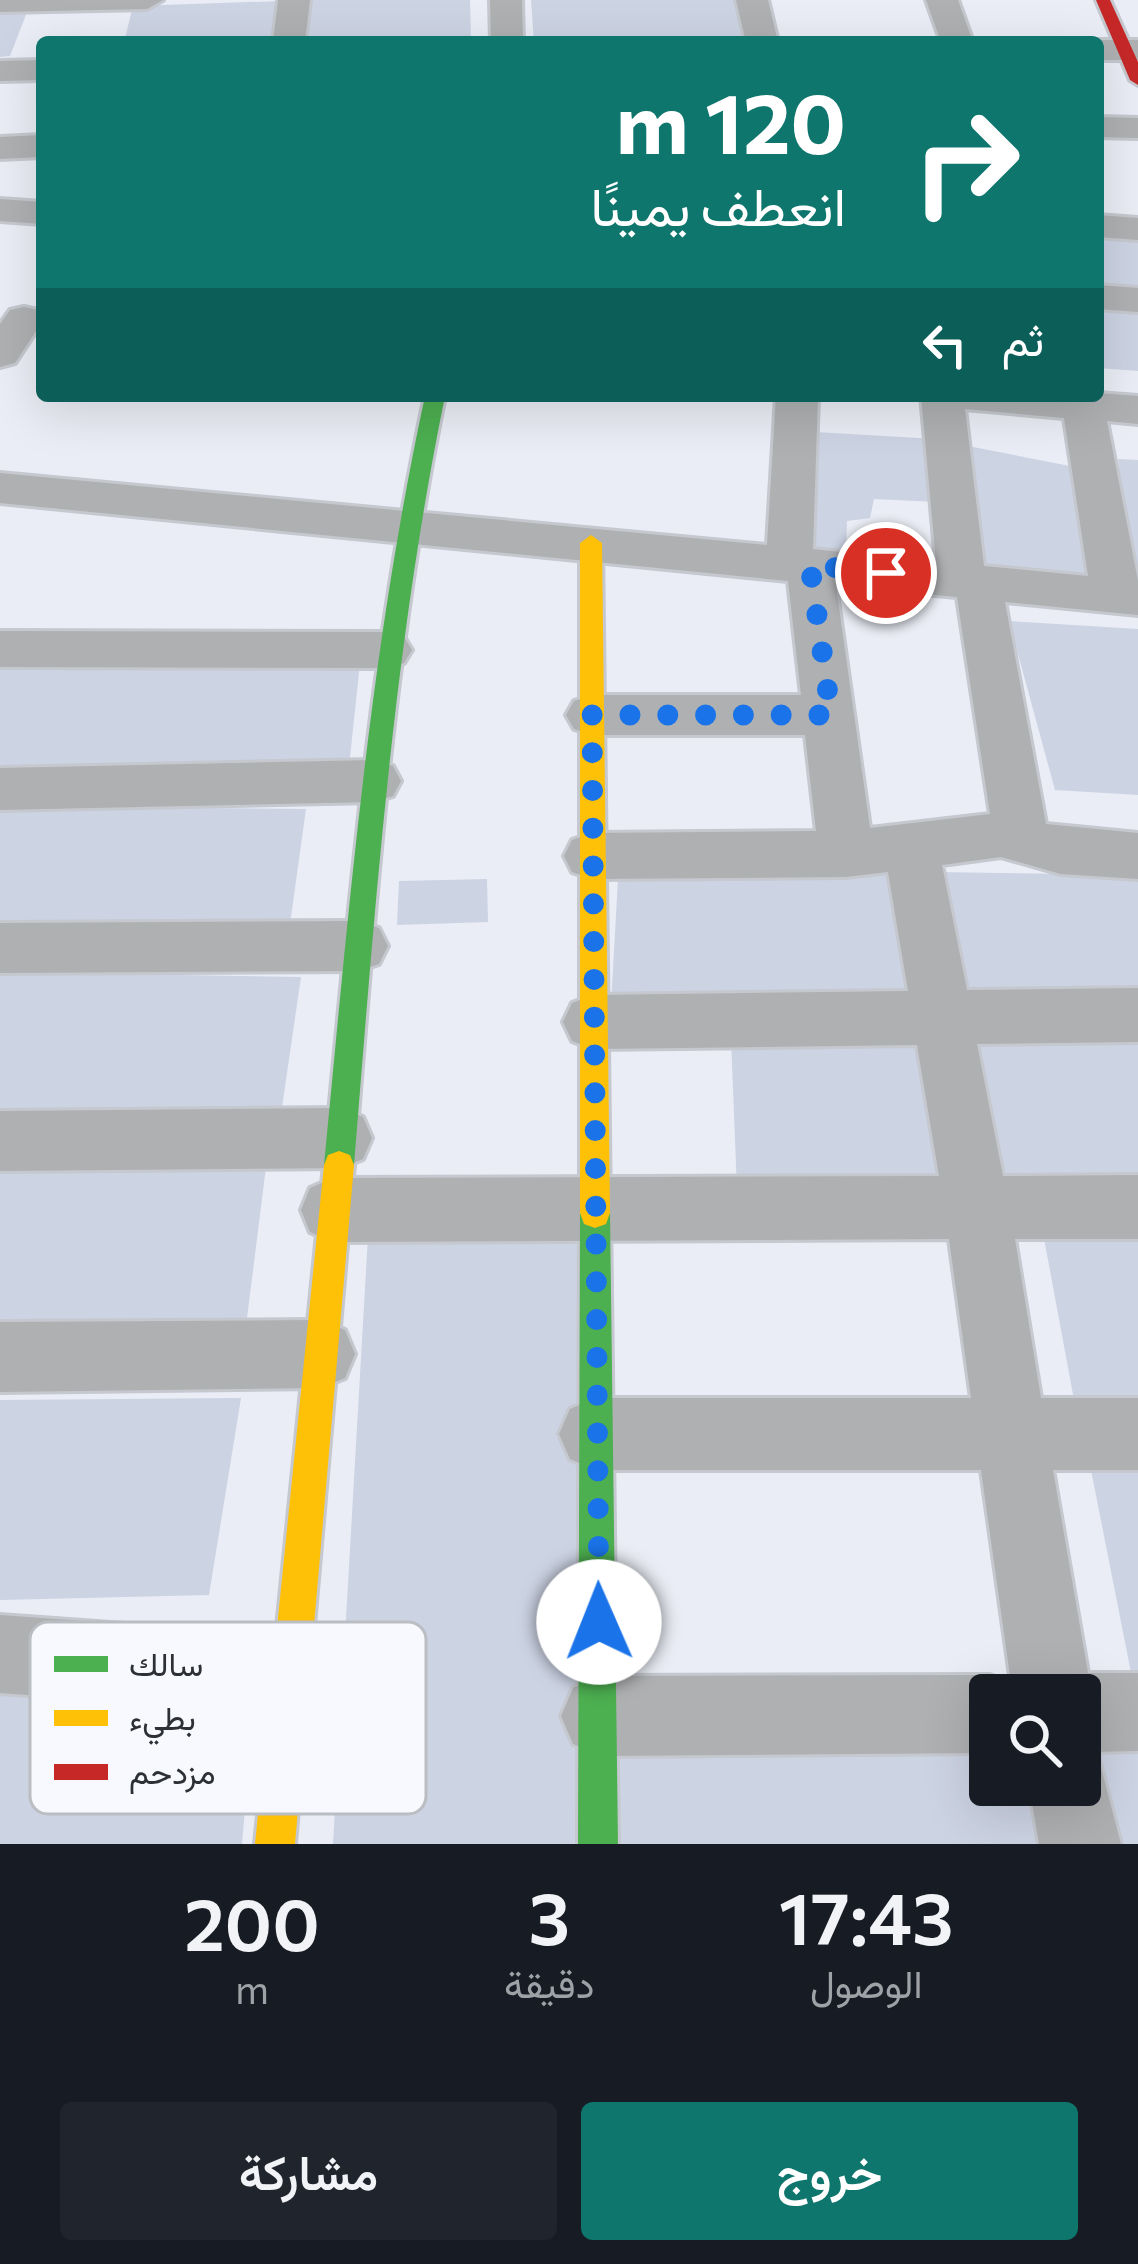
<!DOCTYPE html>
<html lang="ar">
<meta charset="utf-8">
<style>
body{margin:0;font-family:Commissioner,Vazirmatn,sans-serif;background:#20242c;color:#f1f3f6;direction:rtl;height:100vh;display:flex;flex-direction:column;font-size:45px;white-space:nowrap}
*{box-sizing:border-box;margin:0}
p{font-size:39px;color:#9ea1a6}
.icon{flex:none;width:66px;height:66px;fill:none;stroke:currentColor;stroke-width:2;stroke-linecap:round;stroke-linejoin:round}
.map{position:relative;height:1844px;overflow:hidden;direction:ltr}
.side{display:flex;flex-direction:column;background:#171b24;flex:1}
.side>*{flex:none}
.hud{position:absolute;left:36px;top:36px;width:1068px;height:366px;border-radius:12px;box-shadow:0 12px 48px #0002;direction:rtl;background:#0f766e;color:#fff;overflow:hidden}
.tools{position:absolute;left:969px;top:1674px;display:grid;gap:24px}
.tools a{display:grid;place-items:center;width:132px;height:132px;border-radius:12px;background:#171b24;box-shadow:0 12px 48px #0002;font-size:60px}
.pin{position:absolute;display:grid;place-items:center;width:102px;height:102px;color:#fff;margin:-51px;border:6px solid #fff;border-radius:50%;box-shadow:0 3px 12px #0007}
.me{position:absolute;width:132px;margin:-66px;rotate:359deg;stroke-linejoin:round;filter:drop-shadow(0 0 9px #0008)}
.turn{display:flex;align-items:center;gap:42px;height:252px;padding:0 60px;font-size:54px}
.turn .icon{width:156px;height:156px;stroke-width:2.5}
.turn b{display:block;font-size:84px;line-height:102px}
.then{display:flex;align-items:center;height:114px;padding:0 60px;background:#0003;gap:24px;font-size:45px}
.eta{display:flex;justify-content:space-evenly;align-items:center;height:204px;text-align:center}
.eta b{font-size:72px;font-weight:600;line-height:84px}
.primary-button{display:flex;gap:24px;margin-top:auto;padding:24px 60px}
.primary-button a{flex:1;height:138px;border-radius:12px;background:#0f766e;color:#fff;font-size:48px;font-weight:600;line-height:138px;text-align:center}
.primary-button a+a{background:#20242c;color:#f1f3f6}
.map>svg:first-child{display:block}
.building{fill:#ccd3e3}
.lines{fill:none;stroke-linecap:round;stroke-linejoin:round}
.street-casing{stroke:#c5c8ce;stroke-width:6}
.fast-casing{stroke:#c5c8ce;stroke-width:6}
.slow-casing{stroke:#c5c8ce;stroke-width:6}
.jam-casing{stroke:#c5c8ce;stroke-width:6}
.street{fill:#aeb0b2;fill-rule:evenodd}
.fast{fill:#4caf50;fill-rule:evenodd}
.slow{fill:#ffc107;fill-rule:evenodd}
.jam{fill:#c62828;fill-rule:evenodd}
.route{stroke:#1a73e8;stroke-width:21;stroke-dasharray:0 37.8}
.key{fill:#f7f9fe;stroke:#babdc1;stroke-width:3}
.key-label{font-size:33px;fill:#2d3034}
</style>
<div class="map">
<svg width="1138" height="1844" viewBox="0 0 1138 1844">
<rect width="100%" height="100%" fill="#eaedf5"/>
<path class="building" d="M301 0H470L471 42H296Z
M531 0H739L749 38 534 42Z
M281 1 276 42H124L133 6Z
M29 7 10 56 0 57V8Z
M1098 232 1138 234V293L1098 290Z
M1098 307 1138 310V371L1098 368Z
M816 432 936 439 937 502 874 499 870 518 847 521 846 552 814 554Z
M968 446 1075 467 1100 580 974 568Z
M1118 459 1138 460V582L1129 581Z
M1009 621 1138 629V795L1055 790Z
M0 662 360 663 349 767 0 766Z
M0 806 306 809 289 931 0 928Z
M935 872 1138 875V1001L958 1004Z
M905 874 928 1008 611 1005 618 879Z
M487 879 488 922 397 925 399 881Z
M0 972 301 977 280 1121 0 1115Z
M1138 1035V1186L998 1188 967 1037Z
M731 1038H929L959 1196 737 1190Z
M0 1167H266L245 1334 0 1337Z
M584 1217 577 1844H333L369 1219Z
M1043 1233 1138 1234V1417L1077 1416Z
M241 1398 209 1595 0 1600V1400Z
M1091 1470 1138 1471V1698H1136Z
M256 1681 242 1844H0V1685Z
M612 1734 990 1735V1785H1051L1062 1844H612Z
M1080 1738 1138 1740V1844H1096Z"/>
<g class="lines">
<g class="street-casing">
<path id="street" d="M0 0H163L147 9 0 12Z
M278 0H310L305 42H273Z
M490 0H522L523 42H491Z
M736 0H768L778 42H746Z
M926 0H958L973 42H941Z
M1098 40H1138V60H1098V42H1091Z
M42 60V80L0 81V61Z
M1098 117 1138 118V138L1098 137Z
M42 135V157L0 159V137Z
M0 199 42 202V224L0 221Z
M1098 215 1138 218V240L1098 237Z
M1098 285 1138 288V312L1098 309Z
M24 307 38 310 42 322 15 363 0 367V324L10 310Z
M1098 393 1138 396V424L1107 421 1138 581V615L1005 602 1046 824 1138 833V879L1061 874 1001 857 942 865 967 990 1138 988V1042L977 1044 1003 1176 1138 1175V1239H1015L1041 1398H1138V1470H1053L1088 1673H1138V1751L1088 1752 1098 1756 1121 1844H1039L1029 1785H1080V1695H990V1753L601 1756 573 1744 561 1716 573 1688 601 1676 990 1675 1011 1683 981 1470H595L570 1459 559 1434 570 1409 595 1398H971L949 1239 333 1242 310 1232 301 1210 310 1188 333 1178 939 1176 917 1045 593 1049 572 1041 563 1022 572 1003 593 995 908 991 888 872 846 877 592 879 572 872 564 856 572 840 592 833 816 831 805 735H592L574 729 566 715 574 701 592 695H801L788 581 0 503V473L767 545 776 396H818L813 549 936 562 921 396ZM965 409 1064 418 1088 576 984 566ZM836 586 957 597 990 814 870 828Z
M0 631 387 632 404 637 412 650 404 663 387 668 0 667Z
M374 760 393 766 401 781 393 796 374 802 0 810V768Z
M359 921 379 928 388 946 379 964 359 971 0 973V923Z
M341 1108 363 1117 372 1138 363 1159 341 1168 0 1171V1111Z
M321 1320 345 1330 355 1354 345 1378 321 1388 0 1392V1322Z
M0 1615 289 1636 317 1647 328 1675 317 1703 289 1714 0 1693Z"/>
</g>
<g class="fast-casing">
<path id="fast" d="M425 396H445C393 650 375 907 354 1165L350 1175 339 1179 328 1175 324 1165C349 907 370 650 425 396Z
M595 1198 606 1202 610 1213 618 1844H578L580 1213 584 1202Z"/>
</g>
<g class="slow-casing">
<path id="slow" d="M591 535 602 543 610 1213 606 1224 595 1228 584 1224 580 1213V543Z
M339 1151 350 1155 354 1165 295 1844H255L324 1165 328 1155Z"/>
</g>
<g class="jam-casing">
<path id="jam" d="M1096 0H1110L1138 62V85L1130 80Z"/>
</g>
<use href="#street" class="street"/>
<use href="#fast" class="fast"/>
<use href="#slow" class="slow"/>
<use href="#jam" class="jam"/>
</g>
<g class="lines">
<path class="route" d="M599 1622 592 715H831L810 565 886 573"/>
</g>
<rect x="30" y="1622" width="396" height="192" rx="18" class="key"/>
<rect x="54" y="1656" width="54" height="16" fill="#4caf50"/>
<rect x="54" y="1710" width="54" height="16" fill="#ffc107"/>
<rect x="54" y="1764" width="54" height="16" fill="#c62828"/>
<g class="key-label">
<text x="129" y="1676">سالك</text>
<text x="129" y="1730">بطيء</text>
<text x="129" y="1784">مزدحم</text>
</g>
</svg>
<div class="tools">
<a><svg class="icon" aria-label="search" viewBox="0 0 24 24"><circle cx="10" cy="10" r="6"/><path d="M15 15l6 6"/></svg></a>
</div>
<div class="pin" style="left:886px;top:573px;background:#d93025"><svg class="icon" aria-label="arrive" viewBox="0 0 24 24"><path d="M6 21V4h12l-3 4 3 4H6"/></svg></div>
<svg class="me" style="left:599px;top:1622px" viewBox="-20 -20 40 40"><circle r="19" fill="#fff"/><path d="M0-13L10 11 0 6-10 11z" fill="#1a73e8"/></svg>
<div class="hud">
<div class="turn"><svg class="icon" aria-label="right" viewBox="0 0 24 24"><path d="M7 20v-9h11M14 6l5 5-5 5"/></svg><div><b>120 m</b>انعطف يمينًا</div></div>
<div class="then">ثم<svg class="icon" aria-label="left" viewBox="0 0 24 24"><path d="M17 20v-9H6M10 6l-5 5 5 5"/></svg></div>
</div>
</div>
<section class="side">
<div class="eta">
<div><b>17:43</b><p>الوصول</p></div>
<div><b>3</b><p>دقيقة</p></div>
<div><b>200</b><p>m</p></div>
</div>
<div class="primary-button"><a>خروج</a><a>مشاركة</a></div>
</section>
